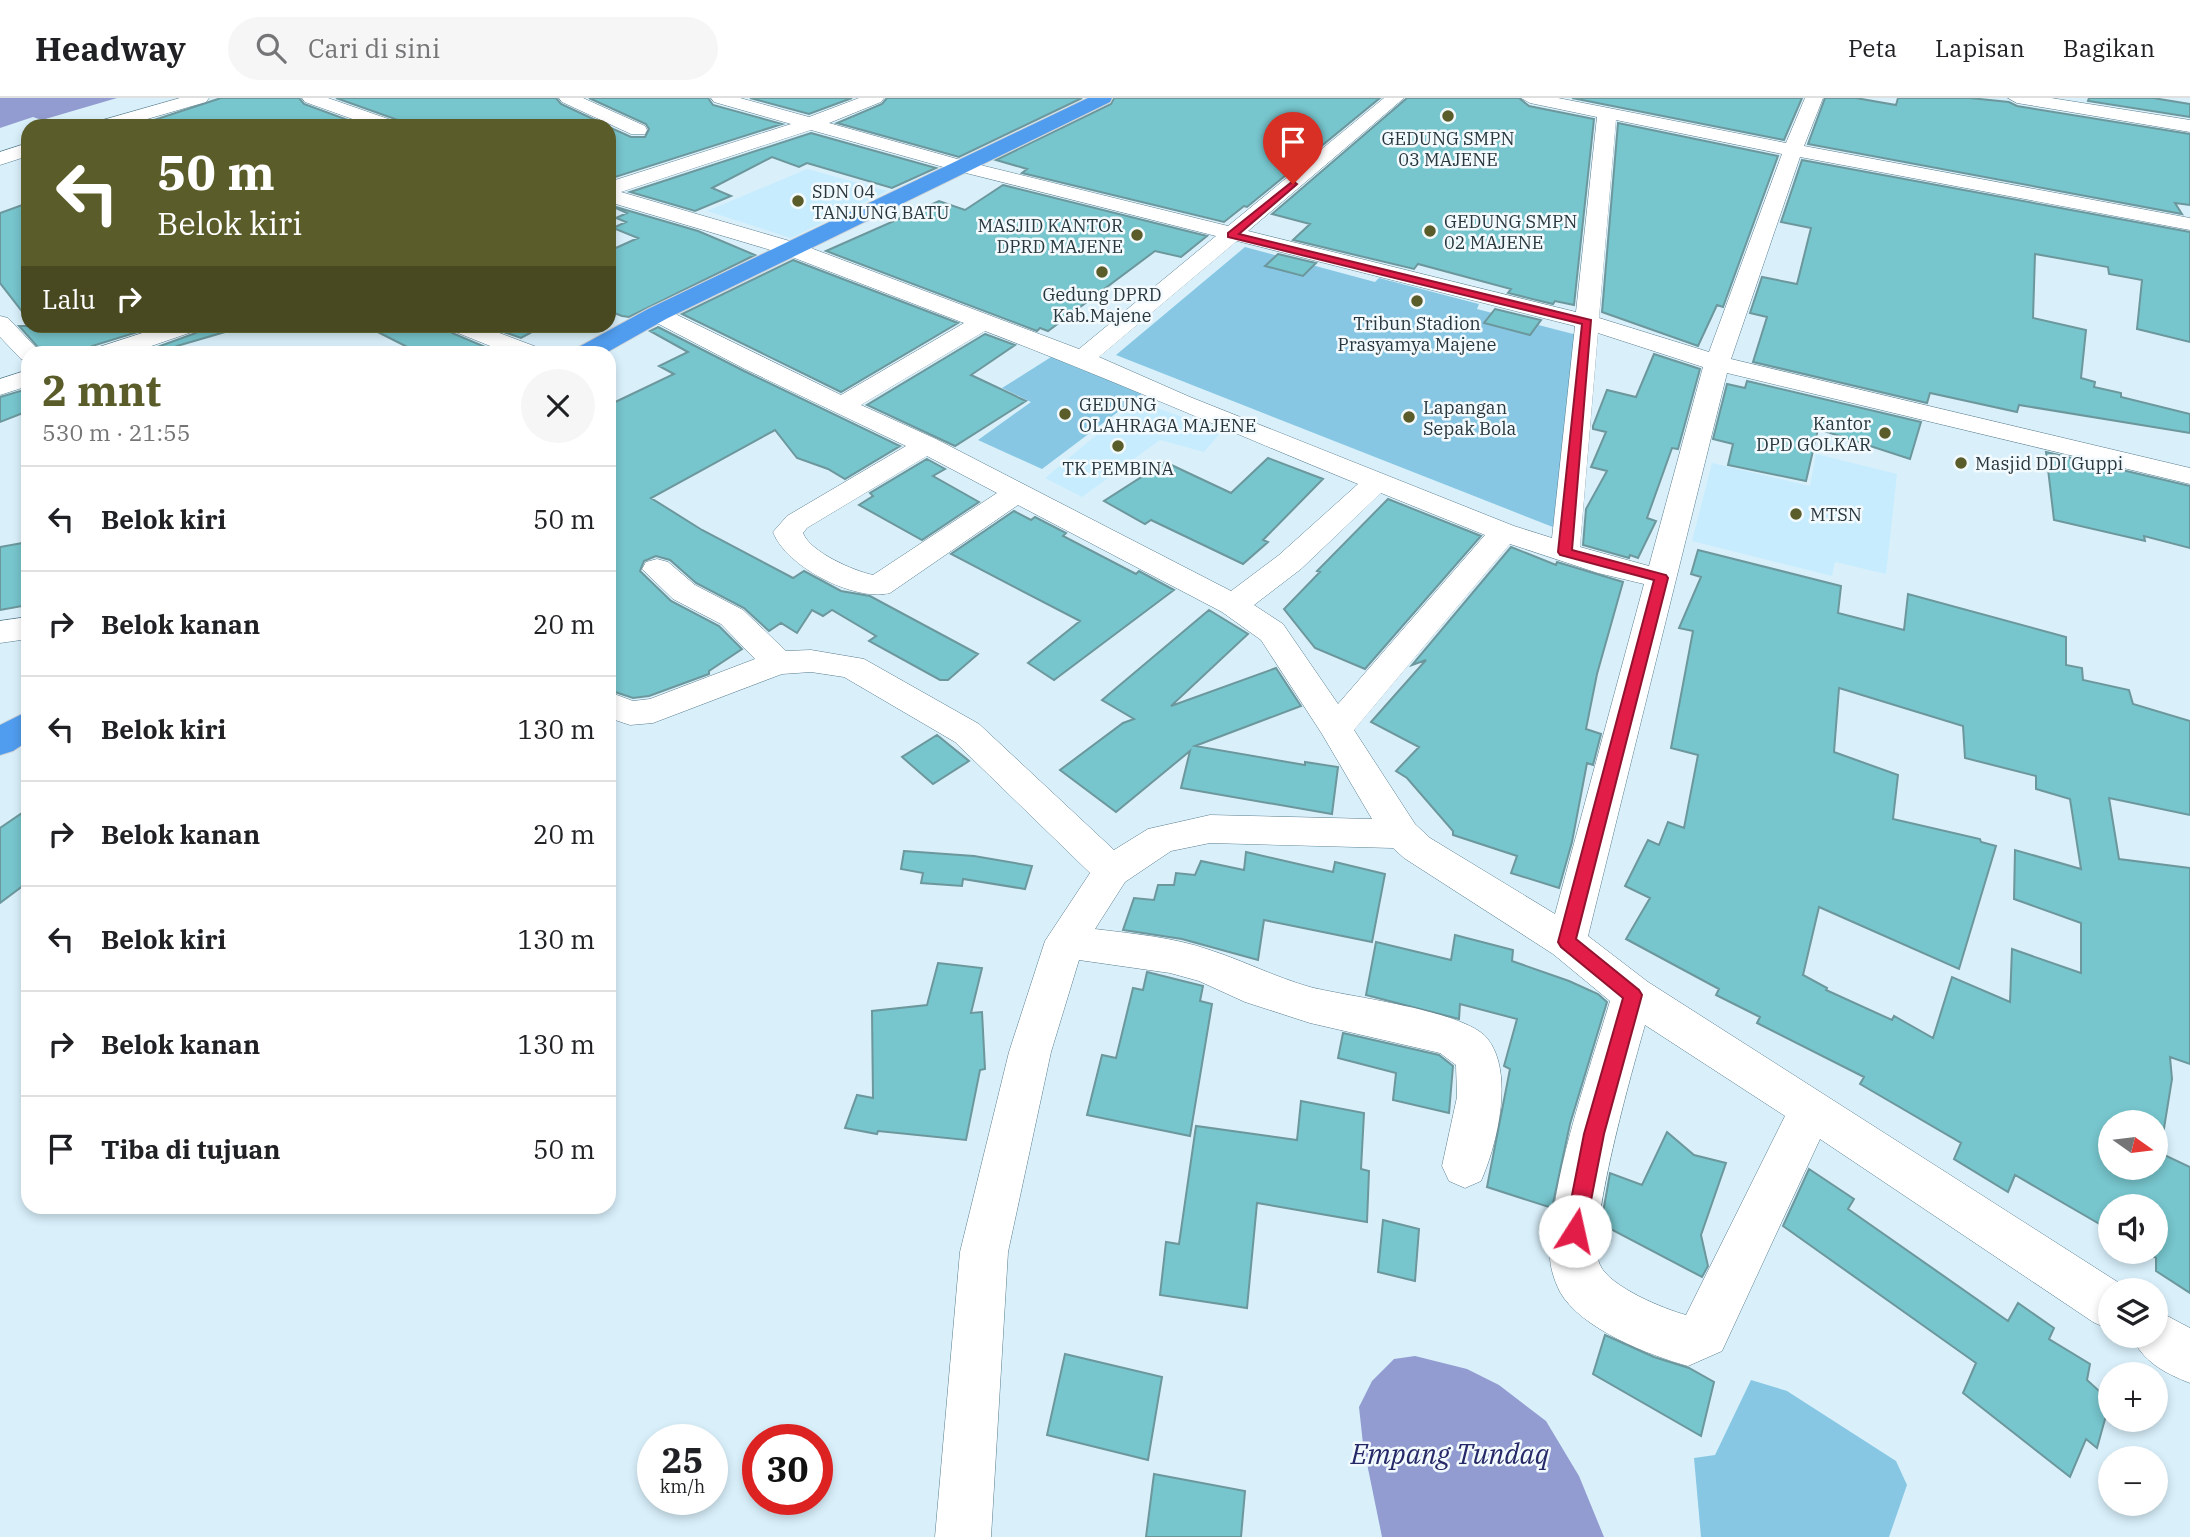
<!DOCTYPE html>
<html lang="id">
<meta charset="utf-8">
<style>
body{margin:0;font-family:"IBM Plex Serif",serif;background:#f6f6f6;color:#202124;height:100vh;display:flex;flex-direction:column;font-size:26px;white-space:nowrap}
*{box-sizing:border-box;margin:0}
p{font-size:23px;color:#757577}
.icon{flex:none;width:38px;height:38px;fill:none;stroke:currentColor;stroke-width:2;stroke-linecap:round;stroke-linejoin:round}
.map{position:relative;flex:1;overflow:hidden}
.panel{position:absolute;left:21px;top:248px;width:595px;height:868px;display:flex;flex-direction:column;background:#fff;border-radius:21px;box-shadow:0 4px 10px #0003}
.panel>*{flex:none}
.banner{position:absolute;left:21px;top:21px;width:595px;height:214px;border-radius:21px;box-shadow:0 4px 10px #0003;background:#5a5c29;color:#fff;overflow:hidden}
.needle{width:46px;rotate:104deg}
.buttons{position:absolute;left:2098px;top:1012px;display:grid;gap:14px}
.buttons a{display:grid;place-items:center;width:70px;height:70px;border-radius:50%;background:#fff;box-shadow:0 4px 10px #0003;font-size:35px}
.speed{position:absolute;left:637px;top:1326px;display:flex;gap:14px;font-size:35px;font-weight:700;text-align:center}
.speed>*{display:grid;place-content:center;width:91px;height:91px;border-radius:50%;background:#fff;box-shadow:0 4px 10px #0003;line-height:1}
.speed small{font-size:18px;font-weight:400}
.speed .limit{border:10px solid #d22;background:#fff;color:#111}
.pin{position:absolute;display:grid;place-items:center;width:60px;height:60px;color:#fff;margin:-72px -30px;border-radius:50% 50% 50% 0;rotate:-45deg;box-shadow:0 0 7px #0007}
.pin .icon{rotate:45deg}
.me{position:absolute;width:77px;margin:-38px;rotate:10deg;stroke-linejoin:round;filter:drop-shadow(0 0 5px #0008)}
.turn{display:flex;align-items:center;gap:24px;height:147px;padding:0 21px;font-size:32px}
.turn .icon{width:91px;height:91px;stroke-width:2.5}
.turn b{display:block;font-size:49px;line-height:60px}
.then{display:flex;align-items:center;height:66px;padding:0 21px;background:#0003;gap:14px;font-size:26px}
.round{display:grid;place-items:center;flex:none;width:74px;height:74px;border-radius:37px;background:#f6f6f6}
.head{display:flex;align-items:center;justify-content:space-between;height:119px;padding:0 21px}
h1{font-size:42px;font-weight:700;line-height:52px;color:#5a5c29}
ul{padding:0;list-style:none}
li{display:flex;align-items:center;gap:21px;height:105px;padding:0 21px;border-top:2px solid #e0e0e0}
li div{flex:1}
li b{display:block;font-size:26px}
li em{font-style:normal}
header{display:flex;align-items:center;gap:42px;box-sizing:border-box;height:98px;padding:0 35px;background:#fff;border-bottom:2px solid #e0e0e0}
header strong{font-size:33px}
nav{display:flex;gap:38px;margin-inline-start:auto;font-size:24px}
.search{width:490px;height:63px;background:#f6f6f6;display:flex;align-items:center;gap:18px;box-sizing:border-box;padding:0 24px;border-radius:38px;color:#757577;font-size:26px}
.map>svg:first-child{display:block}
.built{fill:#c6ecfe}
.green{fill:#88c7e3}
.water{fill:#929cd0}
.building{fill:#77c5cd;stroke:#6c979c;stroke-width:2;fill-rule:evenodd}
.lines{fill:none;stroke-linecap:round;stroke-linejoin:round}
.minor-casing{stroke:#597d8e;stroke-width:1}
.highway-casing{stroke:#d0d3d5;stroke-width:2}
.minor{fill:#fff;fill-rule:evenodd}
.highway{fill:#509cee;fill-rule:evenodd}
.route{fill:#e11d48;stroke:#92132f;stroke-width:2}
.poi-dot{fill:#5a5c29;stroke:#f3fafe;stroke-width:2.5}
.labels{text-anchor:middle;dominant-baseline:central;stroke-width:5;stroke-linejoin:round;paint-order:stroke}
.far-poi-label{font-size:18px;fill:#28373e;stroke:#f3fafe;text-anchor:start}
.near-water-label{font-size:28px;font-style:italic;fill:#252967;stroke:#f3fafe}
</style>
<header>
<strong>Headway</strong>
<div class="search"><svg class="icon" aria-label="search" viewBox="0 0 24 24"><circle cx="10" cy="10" r="6"/><path d="M15 15l6 6"/></svg>Cari di sini</div>
<nav><a>Peta</a><a>Lapisan</a><a>Bagikan</a></nav>
</header>
<div class="map">
<svg width="2190" height="1439" viewBox="0 0 2190 1439">
<rect width="100%" height="100%" fill="#d9f0fb"/>
<path class="built" d="M807 71 887 93 791 140 707 113Z
M1137 303 1222 333 1204 354 1160 342 1082 399 1045 380Z
M1816 356 1897 376 1886 476 1835 464 1832 478 1692 443 1712 365 1810 388Z"/>
<path class="green" d="M1245 149 1375 184 1379 180 1479 206 1477 211 1581 238 1563 433 1116 257Z
M1059 254 1147 292 1042 371 978 342 1031 304 1002 290Z
M1751 1282 1787 1293 1896 1363 1907 1387 1889 1439H1701L1694 1360 1715 1357Z"/>
<path class="water" d="M0 0H117L42 22 33 19 0 30Z
M1415 1258 1467 1271 1499 1287 1546 1323 1579 1378 1604 1439H1382L1363 1346 1359 1309 1372 1283 1394 1261Z"/>
<path class="building" d="M221 0H299L304 6 364 28H148V24Z
M336 0H556L561 6 608 28H402L398 22Z
M589 0H708L713 7 782 26 609 81V29L631 39H645L649 31 646 26Z
M750 0H852L809 16Z
M887 0H1082L959 59 837 25 882 6Z
M1114 0H1380L1247 109 1244 108 1224 124 1022 75 1027 71 996 62 1111 6Z
M1407 0H1519L1529 8 1594 21 1574 207 1555 203 1553 206 1508 195 1511 191 1418 166 1414 171 1293 142 1310 126 1272 116Z
M1572 0H1802L1784 42Z
M1825 0H1856L1896 7 1898 0H1970L2009 4 2017 8 2190 36V107L2175 105 2182 116 1808 46Z
M2089 0H2153L2190 6V19L2088 3Z
M1618 25 1778 58 1723 209 1717 207 1698 248 1602 214Z
M811 35 936 70 892 90 807 65 799 69 772 59 712 90 731 98 695 113 630 94Z
M1802 62 2190 134V244L2137 231 2142 182 2109 176 2108 169 2035 156 2033 220 2086 232 2081 280 2095 284 2094 289 2121 295V299L2190 316V335L2019 307 2017 314 1930 295 1927 305 1753 264 1767 219 1750 215 1762 179 1797 186 1811 130 1781 124Z
M1003 87 1207 138 1181 159 1155 153 1048 233 1040 230 1037 233 826 153 939 103 965 112Z
M28 105V221L0 185V115Z
M609 107 698 133 755 157 629 219 622 218 609 213V153L638 140 613 130 626 124 616 120 627 115Z
M1278 156 1316 165 1303 178 1265 168Z
M793 162 958 225 841 294 682 216Z
M1495 211 1541 222 1530 237 1484 225Z
M19 228H157L92 248 88 256H44Z
M202 228H224L225 234 177 248 185 256H138L196 235Z
M366 228H447L452 235 497 254 421 256Z
M487 228H543L521 240Z
M658 229 744 273 900 348 845 381 828 371 797 360 775 332 651 400 702 432 793 480 804 473 841 493 870 498 978 556 948 582H940L869 543 876 538 832 512 823 518 812 512 797 535 781 525 769 533 744 510 696 485 670 462 656 458 644 463 640 473 671 503 719 528 742 551 709 573V576L649 598 633 600 609 592V307L674 276 659 268 688 254 650 233Z
M985 236 1015 247 971 277 1026 303 955 348 867 307Z
M1654 256 1700 271 1678 351 1672 350 1647 420 1656 423 1638 460 1630 457 1629 460 1583 447 1586 411 1607 373 1591 369 1606 334 1593 331V328L1607 292 1636 299Z
M1747 283 1921 324 1910 361 1818 331 1806 383 1728 367 1733 346 1713 341 1727 286 1745 290Z
M27 291 28 313 0 324V299Z
M2046 354 2190 388V450L2144 438 2145 443 2054 422Z
M1268 360 1323 381 1263 442 1268 444 1243 466 1151 422 1145 426 1104 403 1165 364 1231 395Z
M927 361 945 371 933 378 979 404 922 442 859 407 873 398 870 395Z
M1388 401 1481 438 1365 571 1315 550 1284 511 1320 474 1317 473Z
M1014 413 1031 422 1035 419 1066 435 1063 438 1136 476 1139 473 1174 492 1054 582 1028 565 1080 523 951 456Z
M28 444V507L0 512V449Z
M1511 449 1556 467 1557 464 1623 484 1597 576 1586 631 1601 636 1593 667 1587 665 1572 744 1559 790 1511 775 1517 758 1453 737V733L1407 680 1396 673 1419 649 1371 624 1426 562 1412 567Z
M1698 452 1841 488 1838 515 1904 532 1908 496 2066 539V567L2082 570 2083 582 2129 592 2133 606 2190 623V717L2109 700 2119 761 2190 770V966L2170 959 2172 981 2160 1055 2190 1069V1195L2156 1173V1160L2145 1153H2156V1108H2110V1132L2015 1077 2008 1094 1954 1061 1961 1045 1860 986 1864 979 1757 925 1760 919 1716 897 1719 891 1626 841 1650 800 1625 788 1648 742 1659 747 1668 724 1684 730 1698 657 1671 650 1693 533 1679 530 1701 479 1691 476ZM1839 590 1963 628 1965 660 2036 678V691L2070 701 2081 771 2015 752 2014 801 2081 825V875L2012 851 2010 904 1952 879 1933 940 1894 918 1892 922 1826 892 1827 890 1803 877 1819 809 1959 871 1996 748 1981 744 1980 741 1893 721 1898 677 1834 654ZM2110 1024H2156V1069H2110Z
M1209 512 1248 536 1171 608 1276 570 1301 608 1195 648 1305 667V664L1338 669 1332 716 1181 690 1190 653 1116 714 1060 672 1123 625 1134 621 1102 602Z
M937 637 969 663 933 686 902 659Z
M28 711V784L0 805V730Z
M904 753 974 758 1032 768 1025 791 963 781 962 788 921 785 923 775 901 771Z
M1246 754 1333 774 1335 764 1385 776 1372 844 1264 822 1258 862 1182 841 1123 832 1134 800 1154 802 1158 787H1174L1176 775 1195 777 1201 763 1244 772Z
M1455 837 1513 852 1512 863 1569 883 1598 896 1607 904 1570 1026 1552 1110 1487 1089 1510 971 1504 968 1517 921 1460 906 1459 921 1366 897 1376 844 1451 862Z
M938 865 982 870 971 915 982 914 985 971 980 972 966 1042 878 1033 877 1036 845 1030 857 997 873 1000 872 913 927 907Z
M1147 874 1203 888 1200 903 1212 906 1190 1038 1087 1017 1102 957 1116 960 1133 890 1143 892Z
M1343 935 1439 957 1453 968 1449 1015 1393 1002 1396 975 1338 960Z
M1301 1003 1364 1015 1361 1071 1369 1073 1367 1124 1257 1105 1247 1210 1160 1197 1166 1144 1179 1146 1196 1028 1297 1042Z
M1667 1034 1694 1057 1726 1065 1701 1137 1708 1168 1702 1179 1601 1126 1610 1075 1642 1087Z
M1809 1071 1854 1101 1848 1111 2008 1223 2018 1205 2054 1230 2049 1241 2090 1266 2087 1282 2110 1303 2097 1350 2086 1341 2070 1379 1963 1295 1976 1265 1783 1128Z
M1383 1122 1419 1131 1415 1183 1378 1174Z
M1605 1237 1654 1259 1689 1270 1714 1284 1701 1338 1593 1276Z
M1065 1256 1162 1279 1148 1362 1047 1337Z
M1154 1376 1245 1393 1241 1439H1146Z"/>
<g class="lines">
<g class="minor-casing">
<path id="minor" d="M180 0H209L206 4 123 28H94L96 24Z
M302 0H328L397 24 399 28H372L305 4Z
M559 0H583L645 28 647 32 645 36H631L562 4Z
M711 0H740L809 19 859 0H884L881 4 829 25 968 64 1228 128 1384 0H1404L1248 133 1576 214 1597 19 1530 5 1521 0H1558L1786 45 1805 0H1823L1804 48 2190 120V132L1800 59 1731 261 2190 370V386L1727 275 1588 838 1648 884 2127 1190 2128 1192H2110V1232L2093 1224 1820 1041 1722 1253 1688 1268C1649 1257 1581 1231 1560 1194 1554 1182 1549 1167 1550 1153 1552 1076 1588 977 1610 903L1553 856 1404 760 1393 750 1210 745 1171 753 1125 784 1095 831C1134 836 1173 839 1210 852 1244 863 1275 879 1310 889 1349 899 1463 912 1487 940 1515 974 1497 1047 1481 1083L1465 1090 1449 1083 1442 1068 1457 999 1456 967 1440 955 1310 925 1245 904 1199 883 1170 875 1079 862 1051 954 1008 1154 991 1439H935L960 1154 1009 954 1045 843 1090 775 955 644 844 579 811 574 782 576 653 625 630 627 609 620V594L633 603 650 601 755 561 721 526 673 501 642 471 646 464 657 461 668 464 695 487 743 512 786 553 811 552 864 561 979 626 1114 752 1148 731 1210 717 1372 721 1322 636 1261 542 1222 514 1018 407 890 495C855 504 786 469 773 434L787 418 906 348 745 271 649 221 645 216 649 211H665L841 297 964 225 784 156 609 104V84L791 26 714 4ZM1616 22 1782 56 1709 254 1599 220ZM811 32 954 72 1216 138 1079 251 800 146 621 94ZM1237 143 1575 228 1552 440 1514 428 1190 299 1099 259ZM985 233C1111 281 1233 335 1358 386L1279 457 1231 493 936 341 861 307ZM1598 235 1703 269 1649 468 1580 449ZM927 358 997 395 873 477C854 473 810 454 803 435L807 430ZM1381 395 1485 437 1338 606 1283 526 1254 507 1301 471ZM1510 446 1598 475 1644 486 1555 816 1430 740 1415 726 1354 632ZM1645 927 1785 1018 1686 1217C1664 1211 1610 1189 1600 1167 1585 1137 1634 966 1645 927Z
M2008 0H2051L2190 22V34L2017 5Z
M28 45V58L0 67V54Z
M0 218 8 220 42 256H28V263L21 261 0 239Z
M164 228H199L195 233 128 256H90L93 251Z
M449 228H481L542 251 545 256H510L453 233Z
M28 272V288L0 297V281Z
M28 519V541L0 545V523Z
M2156 1212 2190 1230V1285C2164 1275 2142 1263 2131 1237H2156Z"/>
</g>
<g class="highway-casing">
<path id="highway" d="M1088 0H1112L1110 4 666 221 604 256H571L575 251 648 211Z
M28 613V643L13 653 0 657V627Z"/>
</g>
<use href="#minor" class="minor"/>
<use href="#highway" class="highway"/>
</g>
<path class="route" d="M1293 83 1297 86 1296 87 1239 136 1591 222 1572 452 1666 477 1668 480 1576 841 1639 892 1642 897 1604 1036 1585 1133 1582 1141 1575 1144 1568 1141 1565 1133 1584 1036 1623 900 1561 849 1558 844 1654 482 1560 457 1558 454 1582 226 1228 139V135Z"/>
<g class="poi-dot">
<circle cx="1448" cy="18" r="7"/>
<circle cx="798" cy="103" r="7"/>
<circle cx="1430" cy="133" r="7"/>
<circle cx="1137" cy="137" r="7"/>
<circle cx="1102" cy="174" r="7"/>
<circle cx="1417" cy="203" r="7"/>
<circle cx="1065" cy="316" r="7"/>
<circle cx="1409" cy="319" r="7"/>
<circle cx="1885" cy="335" r="7"/>
<circle cx="1118" cy="348" r="7"/>
<circle cx="1961" cy="365" r="7"/>
<circle cx="1796" cy="416" r="7"/>
</g>
<g class="labels">
<g class="far-poi-label">
<text x="1448" y="40" text-anchor="middle">GEDUNG SMPN<tspan x="1448" dy="21">03 MAJENE</tspan></text>
<text x="812" y="93">SDN 04<tspan x="812" dy="21">TANJUNG BATU</tspan></text>
<text x="1444" y="123">GEDUNG SMPN<tspan x="1444" dy="21">02 MAJENE</tspan></text>
<text x="1123" y="127" text-anchor="end">MASJID KANTOR<tspan x="1123" dy="21">DPRD MAJENE</tspan></text>
<text x="1102" y="196" text-anchor="middle">Gedung DPRD<tspan x="1102" dy="21">Kab.Majene</tspan></text>
<text x="1417" y="225" text-anchor="middle">Tribun Stadion<tspan x="1417" dy="21">Prasyamya Majene</tspan></text>
<text x="1079" y="306">GEDUNG<tspan x="1079" dy="21">OLAHRAGA MAJENE</tspan></text>
<text x="1423" y="309">Lapangan<tspan x="1423" dy="21">Sepak Bola</tspan></text>
<text x="1871" y="325" text-anchor="end">Kantor<tspan x="1871" dy="21">DPD GOLKAR</tspan></text>
<text x="1975" y="365">Masjid DDI Guppi</text>
<text x="1118" y="370" text-anchor="middle">TK PEMBINA</text>
<text x="1810" y="416">MTSN</text>
</g>
<g class="near-water-label">
<text x="1450" y="1355">Empang Tundaq</text>
</g>
</g>
</svg>
<div class="buttons">
<a><svg class="needle" viewBox="-14 -14 28 28"><path d="M0-13l5 13h-10z" fill="#e53935"/><path d="M0 13l5-13h-10z" fill="#757577"/></svg></a>
<a><svg class="icon" aria-label="sound" viewBox="0 0 24 24"><path d="M4 9h4l5-4v14l-5-4H4zM17 9q2 3 0 6"/></svg></a>
<a><svg class="icon" aria-label="layers" viewBox="0 0 24 24"><path d="M12 4l9 5-9 5-9-5zM3 14l9 5 9-5"/></svg></a>
<a>+</a>
<a>−</a>
</div>
<div class="speed"><div>25<small>km/h</small></div><div class="limit">30</div></div>
<div class="pin" style="left:1293px;top:86px;background:#d93025"><svg class="icon" aria-label="arrive" viewBox="0 0 24 24"><path d="M6 21V4h12l-3 4 3 4H6"/></svg></div>
<svg class="me" style="left:1575px;top:1133px" viewBox="-20 -20 40 40"><circle r="19" fill="#fff"/><path d="M0-13L10 11 0 6-10 11z" fill="#e11d48"/></svg>
<div class="banner">
<div class="turn"><svg class="icon" aria-label="left" viewBox="0 0 24 24"><path d="M17 20v-9H6M10 6l-5 5 5 5"/></svg><div><b>50 m</b>Belok kiri</div></div>
<div class="then">Lalu<svg class="icon" aria-label="right" viewBox="0 0 24 24"><path d="M7 20v-9h11M14 6l5 5-5 5"/></svg></div>
</div>
<section class="panel">
<div class="head"><div><h1>2 mnt</h1><p>530 m · 21:55</p></div><a class="round"><svg class="icon" aria-label="close" viewBox="0 0 24 24"><path d="M6 6l12 12M18 6L6 18"/></svg></a></div>
<ul>
<li><svg class="icon" aria-label="left" viewBox="0 0 24 24"><path d="M17 20v-9H6M10 6l-5 5 5 5"/></svg><div><b>Belok kiri</b></div><em>50 m</em></li>
<li><svg class="icon" aria-label="right" viewBox="0 0 24 24"><path d="M7 20v-9h11M14 6l5 5-5 5"/></svg><div><b>Belok kanan</b></div><em>20 m</em></li>
<li><svg class="icon" aria-label="left" viewBox="0 0 24 24"><path d="M17 20v-9H6M10 6l-5 5 5 5"/></svg><div><b>Belok kiri</b></div><em>130 m</em></li>
<li><svg class="icon" aria-label="right" viewBox="0 0 24 24"><path d="M7 20v-9h11M14 6l5 5-5 5"/></svg><div><b>Belok kanan</b></div><em>20 m</em></li>
<li><svg class="icon" aria-label="left" viewBox="0 0 24 24"><path d="M17 20v-9H6M10 6l-5 5 5 5"/></svg><div><b>Belok kiri</b></div><em>130 m</em></li>
<li><svg class="icon" aria-label="right" viewBox="0 0 24 24"><path d="M7 20v-9h11M14 6l5 5-5 5"/></svg><div><b>Belok kanan</b></div><em>130 m</em></li>
<li><svg class="icon" aria-label="arrive" viewBox="0 0 24 24"><path d="M6 21V4h12l-3 4 3 4H6"/></svg><div><b>Tiba di tujuan</b></div><em>50 m</em></li>
</ul>
</section>
</div>
